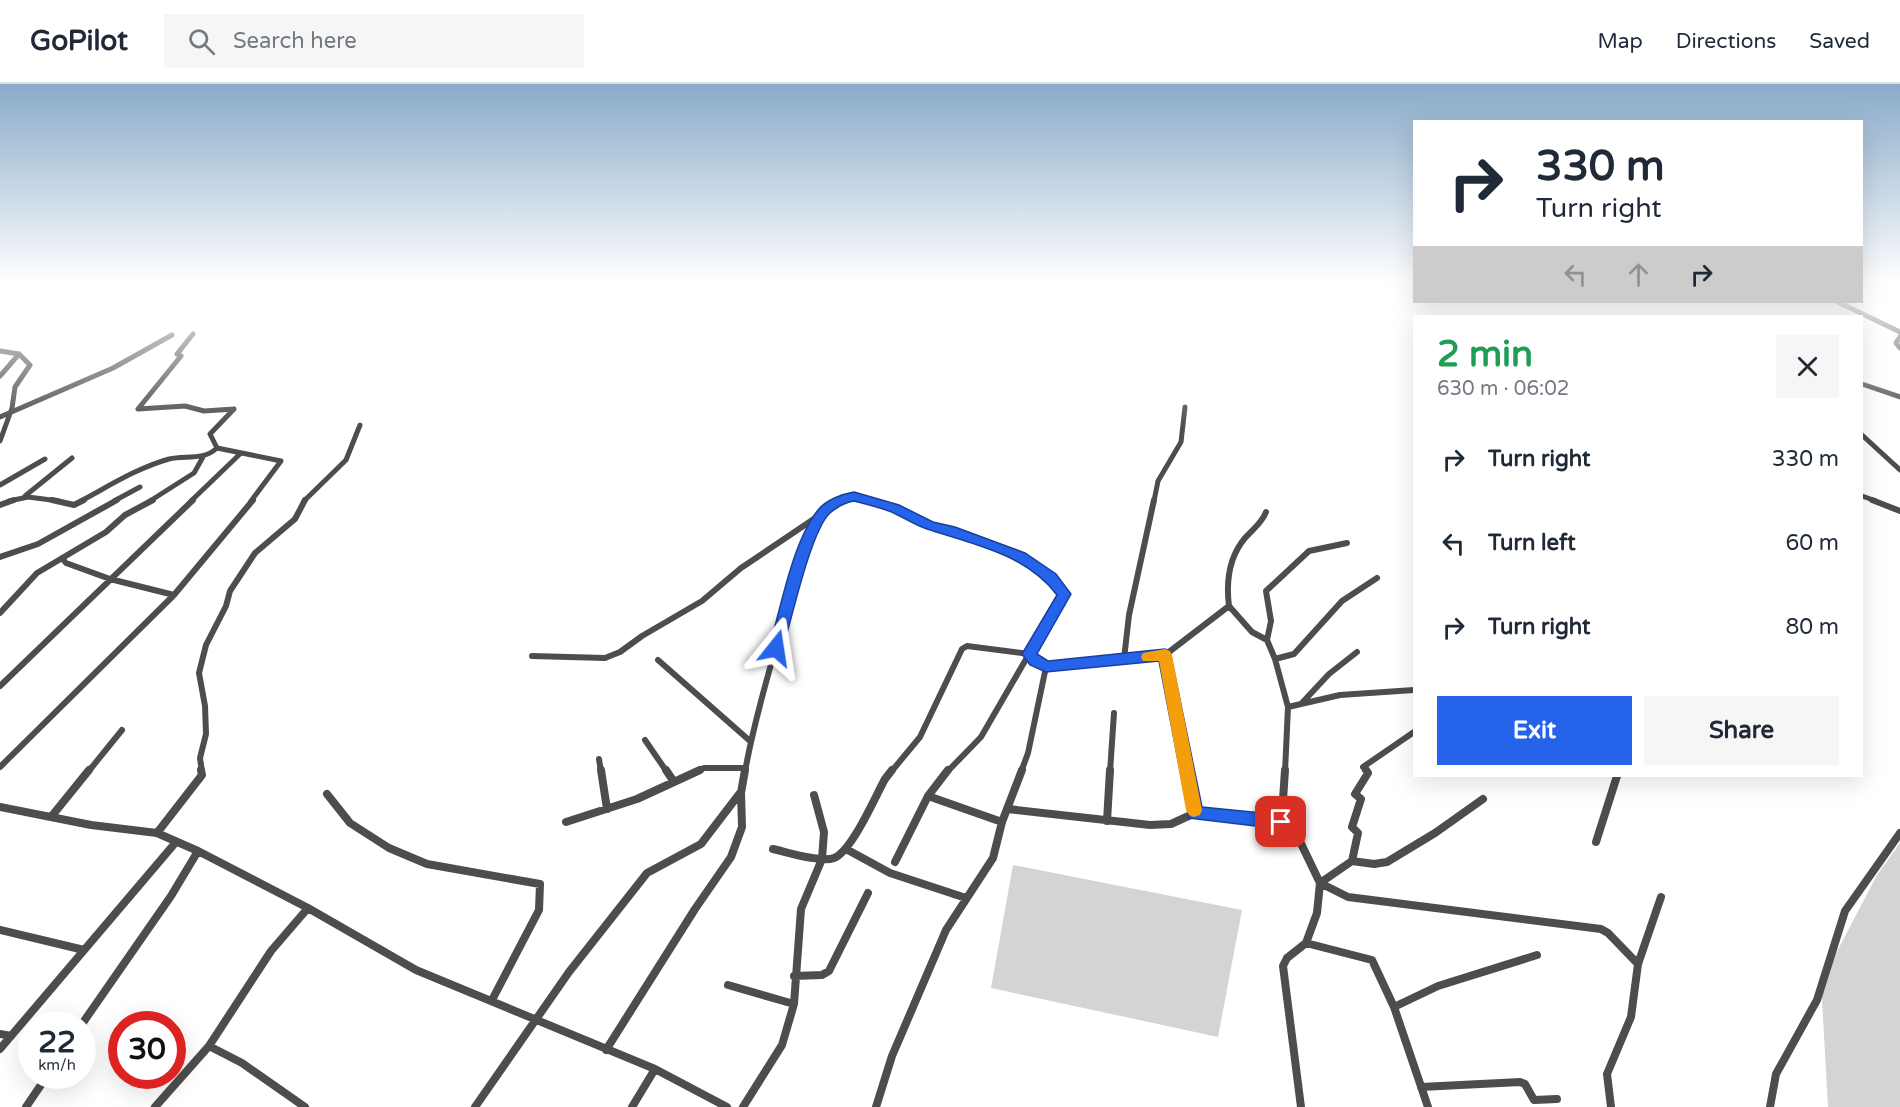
<!DOCTYPE html>
<meta charset="utf-8">
<style>
body{margin:0;font-family:"Varela Round",sans-serif;background:#f6f6f7;color:#1f2937;height:100vh;display:flex;flex-direction:column;font-size:22px;white-space:nowrap}
*{box-sizing:border-box;margin:0}
p{font-size:20px;color:#747a83}
.icon{flex:none;width:33px;height:33px;fill:none;stroke:currentColor;stroke-width:2;stroke-linecap:round;stroke-linejoin:round}
.map{position:relative;flex:1;overflow:hidden}
.sheet{position:absolute;left:1413px;top:231px;width:450px;height:462px;display:flex;flex-direction:column;background:#fff;border-radius:0px;box-shadow:0 6px 24px #0002}
.sheet>*{flex:none}
.guide{position:absolute;left:1413px;top:36px;width:450px;height:183px;border-radius:0px;box-shadow:0 6px 24px #0002;background:#fff;color:#1f2937;overflow:hidden}
.speed{position:absolute;left:18px;top:927px;display:flex;gap:12px;font-size:30px;font-weight:700;text-align:center}
.speed>*{display:grid;place-content:center;width:78px;height:78px;border-radius:50%;background:#fff;box-shadow:0 6px 24px #0002;line-height:1}
.speed small{font-size:15px;font-weight:400}
.speed .limit{border:9px solid #d22;background:#fff;color:#111}
.pin{position:absolute;display:grid;place-items:center;width:51px;height:51px;color:#fff;margin:-26px;border-radius:12px;box-shadow:0 3px 9px #0006}
.me{position:absolute;width:66px;margin:-33px;rotate:15deg;stroke-linejoin:round;filter:drop-shadow(0 0 4px #0008)}
.turn{display:flex;align-items:center;gap:21px;height:126px;padding:0 24px;font-size:27px}
.turn .icon{width:78px;height:78px;stroke-width:2.5}
.turn b{display:block;font-size:42px;line-height:51px}
.lanes{display:flex;align-items:center;height:57px;padding:0 24px;background:#0003;justify-content:center;gap:30px;direction:ltr}
.lanes .off{opacity:.35}
.round{display:grid;place-items:center;flex:none;width:63px;height:63px;border-radius:0px;background:#f6f6f7}
.headline{display:flex;align-items:center;justify-content:space-between;height:102px;padding:0 24px}
h1{font-size:36px;font-weight:800;line-height:45px;color:#1e9e55}
.cta{display:flex;gap:12px;margin-top:auto;padding:12px 24px}
.cta a{flex:1;height:69px;border-radius:0px;background:#2563eb;color:#fff;font-size:24px;font-weight:800;line-height:69px;text-align:center}
.cta a+a{background:#f6f6f7;color:#1f2937}
ul{padding:0;list-style:none}
li{display:flex;align-items:center;gap:18px;height:84px;padding:0 24px}
li div{flex:1}
li b{display:block;font-size:22px}
li em{font-style:normal}
header{display:flex;align-items:center;gap:36px;box-sizing:border-box;height:84px;padding:0 30px;background:#fff;border-bottom:2px solid #e0e1e3}
header strong{font-size:28px}
nav{display:flex;gap:33px;margin-inline-start:auto;font-size:21px}
.search{width:420px;height:54px;background:#f6f6f7;display:flex;align-items:center;gap:15px;box-sizing:border-box;padding:0 21px;border-radius:0px;color:#747a83;font-size:22px}
.map>svg:first-child{display:block}
.green{fill:#d4d4d4}
.lines{fill:none;stroke-linecap:round;stroke-linejoin:round}
.minor-far2{stroke:#4d4d4d;stroke-width:5}
.minor-far1{stroke:#4d4d4d;stroke-width:6}
.minor{stroke:#4d4d4d;stroke-width:8}
.route{fill:#2563eb;stroke:#184099;stroke-width:1.5}
.slow{fill:#f59e0b}
</style>
<header>
<strong>GoPilot</strong>
<div class="search"><svg class="icon" aria-label="search" viewBox="0 0 24 24"><circle cx="10" cy="10" r="6"/><path d="M15 15l6 6"/></svg>Search here</div>
<nav><a>Map</a><a>Directions</a><a>Saved</a></nav>
</header>
<div class="map">
<svg width="1900" height="1023" viewBox="0 0 1900 1023">
<rect width="100%" height="100%" fill="#fff"/>
<path class="green" d="M1900 759V1023H1828L1821 898 1877 791Z
M1013 781 1242 826 1218 953 991 904Z"/>
<g class="lines">
<path class="minor-far2" d="M1838 218 1900 248
M193 250 177 270 181 272 138 325 185 322 204 327 234 325
M1900 253 1896 259 1900 264
M0 267 19 270 30 281 15 303 12 324 0 357
M0 292 19 270
M1862 300 1900 313
M0 333 113 284 172 251
M1862 351 1900 386
M217 364 210 350 234 325
M217 364 281 377 251 417
M0 401 45 375
M25 412 72 374
M1862 412 1876 417
M9 417 28 413 59 417
M81 417C109 402 137 384 169 375 186 371 203 377 217 364
M114 417 140 403
M150 417 194 389 203 373
M191 417 241 369
M304 417 346 376 360 341
M840 417C851 410 865 414 877 417
M1154 417 1158 397 1181 358 1185 323"/>
<path class="minor-far1" d="M52 416 74 421 84 416
M872 416C892 422 910 435 931 442 983 460 1027 465 1064 510L1029 570 1035 577 1046 583
M1872 416 1900 427
M0 421 14 416
M0 473 38 460 117 416
M62 474 66 479 110 495 174 511
M1229 522 1252 548 1267 556 1275 575 1288 623 1285 688
M0 529 37 489 106 448 125 431 153 416
M1267 556 1271 537 1266 507 1309 467 1347 459
M1165 571 1187 688
M532 572 605 574 620 568 642 552 702 517 741 484 842 416
M1124 575 1129 531 1154 416
M1275 575 1294 570 1342 517 1377 494
M658 576 750 657
M0 602 193 416
M1301 620 1340 611 1414 606
M1288 623 1301 620 1329 590 1357 568
M645 656 667 688
M599 675 601 688
M0 683 174 511 253 416
M88 688 122 646
M202 688 200 674 206 650 205 622 199 589 206 561 226 522 230 507 255 469 295 435 305 416
M696 688 704 684H744
M745 688C752 646 764 606 775 566 788 520 799 473 821 430
M891 688 920 653 962 565 967 562 1029 570 981 653 947 688
M1021 688 1028 669 1046 583 1165 571 1229 522C1226 498 1229 473 1245 454 1253 445 1262 439 1266 428
M1110 688 1114 629
M1367 688 1363 683 1414 648"/>
<path class="minor" d="M601 686 607 725
M666 686 674 698
M1187 686 1195 729
M1285 686 1283 716 1293 743 1320 799 1317 829 1306 859 1287 874 1283 882 1301 1023
M327 710 350 739 389 764 427 780 540 800 539 826 492 916
M928 712 1002 738
M1483 715 1435 749 1387 778 1374 780 1352 777 1320 799 1348 813 1601 845 1608 849 1638 880
M0 723 91 741 157 749 198 767 308 824 416 886 655 985 727 1023
M1008 725 1150 741 1171 740 1195 729 1291 739
M51 733 89 686
M1107 737 1110 686
M566 738 637 715 700 686
M157 749 202 691 201 686
M1596 758 1617 692
M773 765C787 768 821 779 834 774 852 767 875 713 885 695L892 686
M846 765 890 789 966 814
M1352 777 1358 749 1352 743 1361 715 1355 710 1368 689 1366 686
M895 778 928 712 948 686
M0 846 84 866
M1306 859 1372 876 1394 923 1428 1023
M794 892 822 891 829 887 868 809
M728 901 794 920
M1394 923 1438 902 1537 871
M82 940 171 812 198 767
M0 950 11 952
M209 962 242 979 305 1023
M0 965 176 758
M606 966 695 825 731 773 742 743 741 709 745 686
M1421 1003 1520 998 1525 1000 1534 1016 1557 1015
M26 1023 47 992
M155 1023 209 962 271 867 308 824
M475 1023 569 888 647 789 701 760 740 709
M632 1023 655 985
M743 1023 782 961 794 920 801 825 822 775 824 748 814 711
M876 1023 892 972 946 846 993 774 1002 738 1022 686
M1611 1023 1607 990 1631 933 1638 880 1661 813
M1770 1023 1776 990 1817 916 1845 827 1900 749"/>
</g>
<linearGradient id="sky" x2="0" y2="1"><stop stop-color="#89aac9"/><stop offset="0.58" stop-color="#fff"/><stop offset="1" stop-color="#fff" stop-opacity="0"/></linearGradient>
<rect width="1900" height="343" fill="url(#sky)"/>
<path class="route" d="M854 408 899 421 933 438 955 443 1025 469 1056 490 1071 510 1037 570 1048 577 1165 565 1170 567 1202 723 1281 731 1287 733 1289 738 1287 743 1281 745 1189 734 1159 577 1046 588 1030 581 1022 570 1057 511C1026 470 973 460 927 445 914 441 902 432 889 427 878 423 866 420 854 417 846 418 836 424 830 429 811 446 791 537 783 564L781 568H771L769 564C781 524 792 459 818 426 826 416 842 410 854 408Z"/>
<path class="slow" d="M1165 565 1170 567 1172 571 1202 726 1200 731 1194 733 1189 731 1186 726 1159 577H1143L1141 573 1143 569Z"/>
</svg>
<div class="speed"><div>22<small>km/h</small></div><div class="limit">30</div></div>
<div class="pin" style="left:1281px;top:738px;background:#d93025"><svg class="icon" aria-label="arrive" viewBox="0 0 24 24"><path d="M6 21V4h12l-3 4 3 4H6"/></svg></div>
<svg class="me" style="left:776px;top:564px" viewBox="-20 -20 40 40"><path d="M0-17L14 15 0 8-14 15z" fill="#2563eb" stroke="#fff" stroke-width="4"/></svg>
<div class="guide">
<div class="turn"><svg class="icon" aria-label="right" viewBox="0 0 24 24"><path d="M7 20v-9h11M14 6l5 5-5 5"/></svg><div><b>330 m</b>Turn right</div></div>
<div class="lanes"><svg class="icon off" aria-label="left" viewBox="0 0 24 24"><path d="M17 20v-9H6M10 6l-5 5 5 5"/></svg><svg class="icon off" aria-label="ahead" viewBox="0 0 24 24"><path d="M12 20V5M6 11l6-6 6 6"/></svg><svg class="icon" aria-label="right" viewBox="0 0 24 24"><path d="M7 20v-9h11M14 6l5 5-5 5"/></svg></div>
</div>
<section class="sheet">
<div class="headline"><div><h1>2 min</h1><p>630 m · 06:02</p></div><a class="round"><svg class="icon" aria-label="close" viewBox="0 0 24 24"><path d="M6 6l12 12M18 6L6 18"/></svg></a></div>
<ul>
<li><svg class="icon" aria-label="right" viewBox="0 0 24 24"><path d="M7 20v-9h11M14 6l5 5-5 5"/></svg><div><b>Turn right</b></div><em>330 m</em></li>
<li><svg class="icon" aria-label="left" viewBox="0 0 24 24"><path d="M17 20v-9H6M10 6l-5 5 5 5"/></svg><div><b>Turn left</b></div><em>60 m</em></li>
<li><svg class="icon" aria-label="right" viewBox="0 0 24 24"><path d="M7 20v-9h11M14 6l5 5-5 5"/></svg><div><b>Turn right</b></div><em>80 m</em></li>
</ul>
<div class="cta"><a>Exit</a><a>Share</a></div>
</section>
</div>
